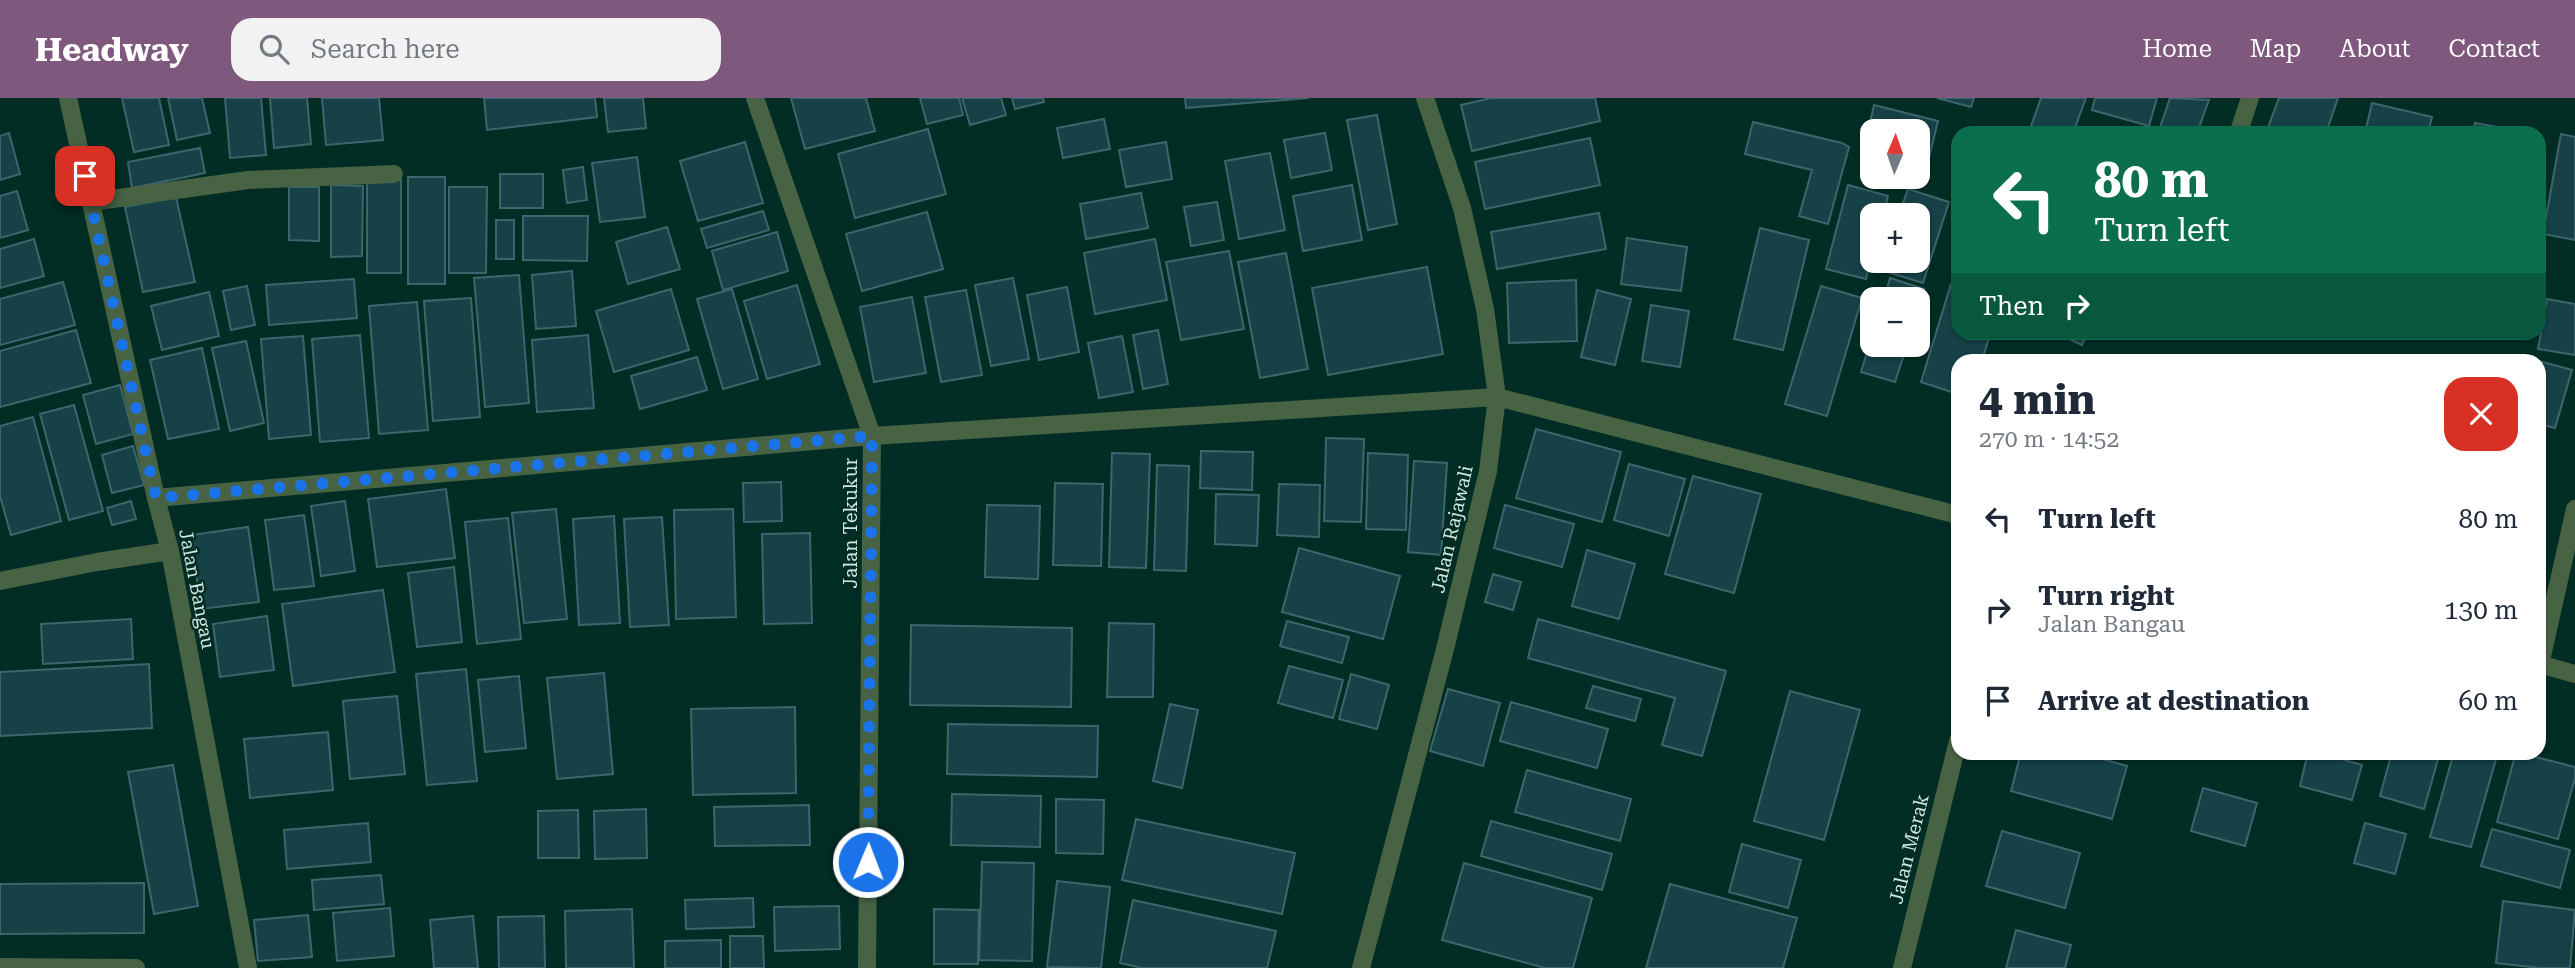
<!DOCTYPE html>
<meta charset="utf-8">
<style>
body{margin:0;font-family:"Roboto Serif",serif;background:#f2f2f3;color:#1f2937;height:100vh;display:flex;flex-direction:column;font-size:26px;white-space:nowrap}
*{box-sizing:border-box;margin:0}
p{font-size:23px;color:#747a83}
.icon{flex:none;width:38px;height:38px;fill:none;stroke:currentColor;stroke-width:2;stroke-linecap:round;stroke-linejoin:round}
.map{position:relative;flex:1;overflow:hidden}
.drawer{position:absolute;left:1951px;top:256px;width:595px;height:406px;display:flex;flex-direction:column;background:#fff;border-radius:21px;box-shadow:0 2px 5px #0004}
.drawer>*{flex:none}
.hud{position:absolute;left:1951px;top:28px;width:595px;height:214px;border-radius:21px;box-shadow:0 2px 5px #0004;background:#0b6e4f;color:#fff;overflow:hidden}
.needle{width:46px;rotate:2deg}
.tools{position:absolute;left:1860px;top:21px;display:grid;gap:14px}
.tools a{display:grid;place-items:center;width:70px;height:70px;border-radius:14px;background:#fff;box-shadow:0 2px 5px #0004;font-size:35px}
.pin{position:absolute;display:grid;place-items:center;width:60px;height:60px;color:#fff;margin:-30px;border-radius:14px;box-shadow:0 4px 10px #0006}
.me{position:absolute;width:77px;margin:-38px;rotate:1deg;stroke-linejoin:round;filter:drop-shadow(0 0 5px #0008)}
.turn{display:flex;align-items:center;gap:24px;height:147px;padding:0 28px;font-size:32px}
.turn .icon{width:91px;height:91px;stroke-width:2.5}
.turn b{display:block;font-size:49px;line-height:60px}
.then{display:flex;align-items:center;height:66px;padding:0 28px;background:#0003;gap:14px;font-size:26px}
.round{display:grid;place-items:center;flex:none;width:74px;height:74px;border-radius:21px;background:#f2f2f3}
.overview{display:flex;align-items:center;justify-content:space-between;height:119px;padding:0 28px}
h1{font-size:42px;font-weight:700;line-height:52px}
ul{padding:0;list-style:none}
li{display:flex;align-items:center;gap:21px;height:91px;padding:0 28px}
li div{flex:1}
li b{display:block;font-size:26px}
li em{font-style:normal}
header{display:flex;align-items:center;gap:42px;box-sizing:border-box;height:98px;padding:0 35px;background:#7f587d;color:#fff}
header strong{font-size:33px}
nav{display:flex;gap:38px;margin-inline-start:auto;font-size:24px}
.search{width:490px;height:63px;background:#f2f2f3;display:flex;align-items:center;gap:18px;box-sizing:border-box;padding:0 24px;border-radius:21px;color:#747a83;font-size:26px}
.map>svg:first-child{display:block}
.building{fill:#154147;stroke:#3c666d;stroke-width:2}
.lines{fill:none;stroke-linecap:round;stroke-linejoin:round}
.minor{stroke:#476344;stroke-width:18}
.route{stroke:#1a73e8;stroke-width:12;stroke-dasharray:0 21.6}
.labels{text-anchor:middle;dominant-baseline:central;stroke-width:5;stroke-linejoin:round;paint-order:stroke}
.street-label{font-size:19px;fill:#d1e6df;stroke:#022d24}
</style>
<header>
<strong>Headway</strong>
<div class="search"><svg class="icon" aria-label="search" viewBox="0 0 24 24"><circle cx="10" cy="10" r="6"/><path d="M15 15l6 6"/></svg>Search here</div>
<nav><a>Home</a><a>Map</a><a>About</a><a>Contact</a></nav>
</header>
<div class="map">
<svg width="2575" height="870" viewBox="0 0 2575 870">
<rect width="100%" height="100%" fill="#022d24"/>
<path class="building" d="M122 0H159L169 47 134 54Z
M168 0H202L210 35 177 42Z
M225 0H261L266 57 230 60Z
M270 0H307L311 46 274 50Z
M322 0H379L383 42 326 47Z
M484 0H595L597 19 487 32Z
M604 0H643L646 30 608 34Z
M791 0H866L875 33 805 51Z
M920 0H959L963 17 927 26Z
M962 0H1001L1006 17 970 27Z
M1012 0H1043L1044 4 1015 11Z
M1185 0H1309L1186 10Z
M1491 0H1595L1600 23 1472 53 1461 7Z
M1937 0H1974L1971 9Z
M2041 0H2086L2073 35 2029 34Z
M2095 0H2157L2149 28 2092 12Z
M2170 0 2209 2 2197 35H2158Z
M2279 0H2338L2326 35H2266Z
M2372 5 2432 19 2428 35H2365Z
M1874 7 1938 23 1924 80 1918 79V33H1872V68L1861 65Z
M1377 17 1397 126 1368 132 1347 22Z
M1104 21 1110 51 1063 60 1057 30Z
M1753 24 1842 45 1849 49 1828 126 1799 118 1812 72 1745 56Z
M2475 25 2515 32V35H2473Z
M928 31 946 96 855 120 838 56Z
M9 35 20 76 0 82V38Z
M1325 35 1332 72 1291 80 1284 42Z
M2561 36 2575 39V142L2543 136Z
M1590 40 1600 87 1485 111 1475 64Z
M745 44 763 105 698 123 680 63Z
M1166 44 1172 81 1126 89 1119 52Z
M200 50 205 75 132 90 128 64Z
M1270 55 1285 132 1239 141 1225 63Z
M637 59 645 119 600 124 592 65Z
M583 69 587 102 567 105 563 72Z
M500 76H543V110H500Z
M408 79H445V186H408Z
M367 82H401V175H367Z
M331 87 363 88 362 158 331 159Z
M1352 87 1362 142 1303 153 1293 98Z
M1848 87 1888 98 1883 117H1872V157L1866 181 1826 171Z
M289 89H319V143L289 142Z
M449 89H487L486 175H449Z
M1908 91 1949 104 1923 185 1881 172 1884 163H1918V117H1899Z
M17 93 28 132 0 140V98Z
M1141 95 1148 130 1086 141 1080 106Z
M176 99 195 184 143 194 125 109Z
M1217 104 1224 142 1191 148 1184 109Z
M763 113 769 132 707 150 701 131Z
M927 114 943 171 862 193 846 136Z
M1599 115 1606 151 1497 171 1491 134Z
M523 118H588L587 163 523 162Z
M496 122H514V161H496Z
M667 129 680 171 628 186 616 144Z
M1760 130 1809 142 1783 252 1734 241Z
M777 134 788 173 723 192 712 153Z
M1627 140 1687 149 1681 193 1621 186Z
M34 141 44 178 0 190V151Z
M1155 141 1167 202 1095 216 1084 155Z
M1229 153 1244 231 1181 242 1166 164Z
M1286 155 1308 271 1260 280 1238 164Z
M1427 169 1443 256 1328 277 1312 190Z
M572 173 576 228 536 231 532 177Z
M519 177 529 305 485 309 474 180Z
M1013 180 1029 261 991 268 975 187Z
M1890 180 1924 191 1918 211V201H1884Z
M354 181 357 220 269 227 266 187Z
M1576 182 1577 243 1509 245 1507 185Z
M63 184 75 227 0 247V201Z
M1951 186 1958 188V234H1991L1982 262H1958V296L1921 284Z
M797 187 820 266 767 281 744 203Z
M247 188 255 227 231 232 223 193Z
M1821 188 1862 200 1827 318 1785 306Z
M1067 189 1079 254 1039 262 1027 197Z
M671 191 689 252 614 274 596 213Z
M732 191 758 281 723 291 697 201Z
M966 192 982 277 941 284 925 199Z
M1597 192 1631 201 1615 267 1581 259Z
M209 194 219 238 162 252 151 208Z
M912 199 926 275 874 284 860 209Z
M471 200 480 319 433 323 424 203Z
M2547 201 2575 206V257L2538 251Z
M417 204 428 332 379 336 369 208Z
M1651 207 1689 213 1680 269 1642 263Z
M76 232 91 285 0 309V253Z
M1158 232 1168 286 1143 291 1133 237Z
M2053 234H2088L2082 247Z
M360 237 369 340 320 344 312 241Z
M588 237 594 310 537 314 532 242Z
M303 238 311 337 269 341 261 241Z
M1122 238 1133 294 1099 300 1088 245Z
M1872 238V247H1907L1895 284 1861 274Z
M246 243 264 325 230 333 212 250Z
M202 250 219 331 168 341 150 262Z
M697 259 707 292 640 311 631 278Z
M2539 263 2572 272 2555 330 2539 326Z
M120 287 133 336 96 346 83 297Z
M74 307 103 413 69 422 40 316Z
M33 319 61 423 11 437 0 398V328Z
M1536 331 1621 354 1602 424 1516 400Z
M1326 340 1364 341 1361 424 1324 423Z
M133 348 144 387 112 395 102 357Z
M1201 353 1253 354 1252 392 1200 390Z
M1112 355 1150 356 1146 470 1109 469Z
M1368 355 1408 357 1406 432 1366 431Z
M1414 363 1447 365 1441 457 1408 454Z
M1629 366 1685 381 1669 438 1614 422Z
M1157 367 1189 368 1186 473 1154 472Z
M1693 378 1761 396 1734 495 1665 476Z
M781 384 782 423 744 424 743 385Z
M1055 385 1103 386 1101 468 1053 467Z
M1279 386 1320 387 1319 439 1277 437Z
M446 391 455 460 377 469 368 401Z
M1216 396 1259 397 1257 448 1215 446Z
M131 403 136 421 112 427 107 410Z
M345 403 355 473 321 478 311 408Z
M987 407 1040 408 1038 481 985 479Z
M1505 407 1574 426 1562 469 1494 450Z
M556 411 567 521 524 525 512 415Z
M733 411 736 519 676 521 674 412Z
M304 417 314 488 274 492 265 422Z
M614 418 620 525 579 527 573 421Z
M662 419 669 527 630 529 624 421Z
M508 420 521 541 477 546 465 424Z
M248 429 259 504 201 511 191 437Z
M810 435 812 525 764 526 762 436Z
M1299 450 1400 478 1383 541 1282 514Z
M1587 452 1635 466 1619 521 1572 508Z
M454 469 462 544 417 549 408 475Z
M1493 476 1521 484 1513 512 1485 504Z
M383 492 395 574 293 588 282 506Z
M267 518 274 572 220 579 213 526Z
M131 521 133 561 43 566 41 526Z
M1538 521 1726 573 1702 658 1662 647 1675 600 1528 560Z
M1287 523 1349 539 1342 565 1280 548Z
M1109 525 1154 526 1153 599H1107Z
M911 527 1072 530 1071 609 910 607Z
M149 566 152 630 0 638V574Z
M1289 568 1343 582 1333 620 1278 605Z
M466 571 477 683 427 687 416 576Z
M604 575 613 676 557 681 547 580Z
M1351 576 1389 587 1377 631 1339 621Z
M519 578 526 650 485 654 478 582Z
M1593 588 1641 601 1635 623 1586 610Z
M1448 591 1500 605 1483 668 1430 653Z
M1790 593 1860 612 1824 742 1754 723Z
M397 598 405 676 350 681 343 603Z
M1511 604 1608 631 1597 670 1500 643Z
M1170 606 1198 612 1182 690 1153 683Z
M795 609 796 695 693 697 691 611Z
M948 626 1098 628 1097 679 947 676Z
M328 634 333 692 250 700 244 641Z
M2021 654H2078L2127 668 2112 721 2011 693Z
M2308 654H2317L2362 667 2352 702 2300 688Z
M2392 654H2440L2424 711 2380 698Z
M2454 654H2498L2471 749 2430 739Z
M2516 654 2575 669V680L2558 741 2497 724Z
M173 667 198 808 154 816 128 674Z
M1527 672 1631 701 1620 743 1515 714Z
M2203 690 2257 705 2245 748 2191 733Z
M952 696 1041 698 1040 749 951 747Z
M1056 701 1104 702 1103 756 1056 755Z
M809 707 810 747 715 748 714 709Z
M646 711 647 760 595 761 594 713Z
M578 712 579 760H538V713Z
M1136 721 1295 755 1282 816 1122 782Z
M1491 723 1612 756 1602 792 1481 758Z
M368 725 371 764 287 771 284 732Z
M2365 725 2406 736 2395 776 2354 765Z
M2492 731 2570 752 2560 790 2481 768Z
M2002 733 2080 755 2065 810 1986 788Z
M1742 746 1801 762 1788 810 1729 794Z
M982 764 1034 765 1032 863 979 862Z
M1464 765 1592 800 1573 870H1545L1442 842Z
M381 777 384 806 314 812 312 782Z
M1057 783 1110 789 1101 870 1047 869Z
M144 785V835L0 836V786Z
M1670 786 1797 820 1783 870H1646Z
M753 800 754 829 686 831 685 802Z
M1133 802 1276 833 1267 870H1142L1120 865Z
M2503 803 2575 812 2570 870H2540L2496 865Z
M839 808 840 851 775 853 774 809Z
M390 810 394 858 337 863 333 815Z
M632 811 634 870H566L565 813Z
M934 811 979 812 978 866H934Z
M308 817 312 859 258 863 254 822Z
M473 818 478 870H434L430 822Z
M544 818 545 870H499L498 819Z
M2016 832 2071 847 2065 870H2006Z
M730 838H763L764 870H730Z
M721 842V870H665V843Z"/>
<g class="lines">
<path class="minor" d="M68 0 156 400 170 453 248 870
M755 0 872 338 867 870
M2239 33 2250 0
M91 104 248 82 394 76
M156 400 872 338 1497 299 1958 417
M0 483 97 464 170 453
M2539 566 2575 576
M2540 567 2575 411
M0 869 136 870
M1361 870 1445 551 1488 373 1497 299 1485 211 1462 110 1425 0
M1902 870 1958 643"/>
</g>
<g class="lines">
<path class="route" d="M85 78 156 400 872 338 868 764"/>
</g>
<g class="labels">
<g class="street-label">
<text transform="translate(850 425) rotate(-90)">Jalan Tekukur</text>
<text transform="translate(1452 431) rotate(-77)">Jalan Rajawali</text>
<text transform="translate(197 491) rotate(79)">Jalan Bangau</text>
<text transform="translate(1909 751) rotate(-76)">Jalan Merak</text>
</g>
</g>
</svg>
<div class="tools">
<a><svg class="needle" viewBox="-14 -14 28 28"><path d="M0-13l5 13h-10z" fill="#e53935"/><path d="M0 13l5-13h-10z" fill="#747a83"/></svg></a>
<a>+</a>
<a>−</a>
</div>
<div class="pin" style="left:85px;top:78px;background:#d93025"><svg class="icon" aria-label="arrive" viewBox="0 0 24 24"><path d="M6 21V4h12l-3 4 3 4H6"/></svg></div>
<svg class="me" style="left:868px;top:764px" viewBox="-20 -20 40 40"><circle r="17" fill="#1a73e8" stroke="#fff" stroke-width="3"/><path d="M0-11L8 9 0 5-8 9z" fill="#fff"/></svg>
<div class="hud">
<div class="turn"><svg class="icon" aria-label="left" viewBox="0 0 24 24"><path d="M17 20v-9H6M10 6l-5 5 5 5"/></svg><div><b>80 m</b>Turn left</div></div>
<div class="then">Then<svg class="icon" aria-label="right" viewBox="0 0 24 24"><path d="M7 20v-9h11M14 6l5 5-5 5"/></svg></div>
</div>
<section class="drawer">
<div class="overview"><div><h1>4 min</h1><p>270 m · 14:52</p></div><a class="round" style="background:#d93025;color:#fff"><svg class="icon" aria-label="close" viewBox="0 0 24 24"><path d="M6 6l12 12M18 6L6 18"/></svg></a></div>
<ul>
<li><svg class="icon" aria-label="left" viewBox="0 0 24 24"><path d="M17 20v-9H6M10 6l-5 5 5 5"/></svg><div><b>Turn left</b></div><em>80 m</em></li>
<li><svg class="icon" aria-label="right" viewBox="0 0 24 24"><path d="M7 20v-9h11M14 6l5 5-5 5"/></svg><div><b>Turn right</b><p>Jalan Bangau</p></div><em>130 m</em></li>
<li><svg class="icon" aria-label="arrive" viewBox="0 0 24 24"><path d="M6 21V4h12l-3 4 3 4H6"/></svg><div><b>Arrive at destination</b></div><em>60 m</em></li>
</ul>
</section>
</div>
